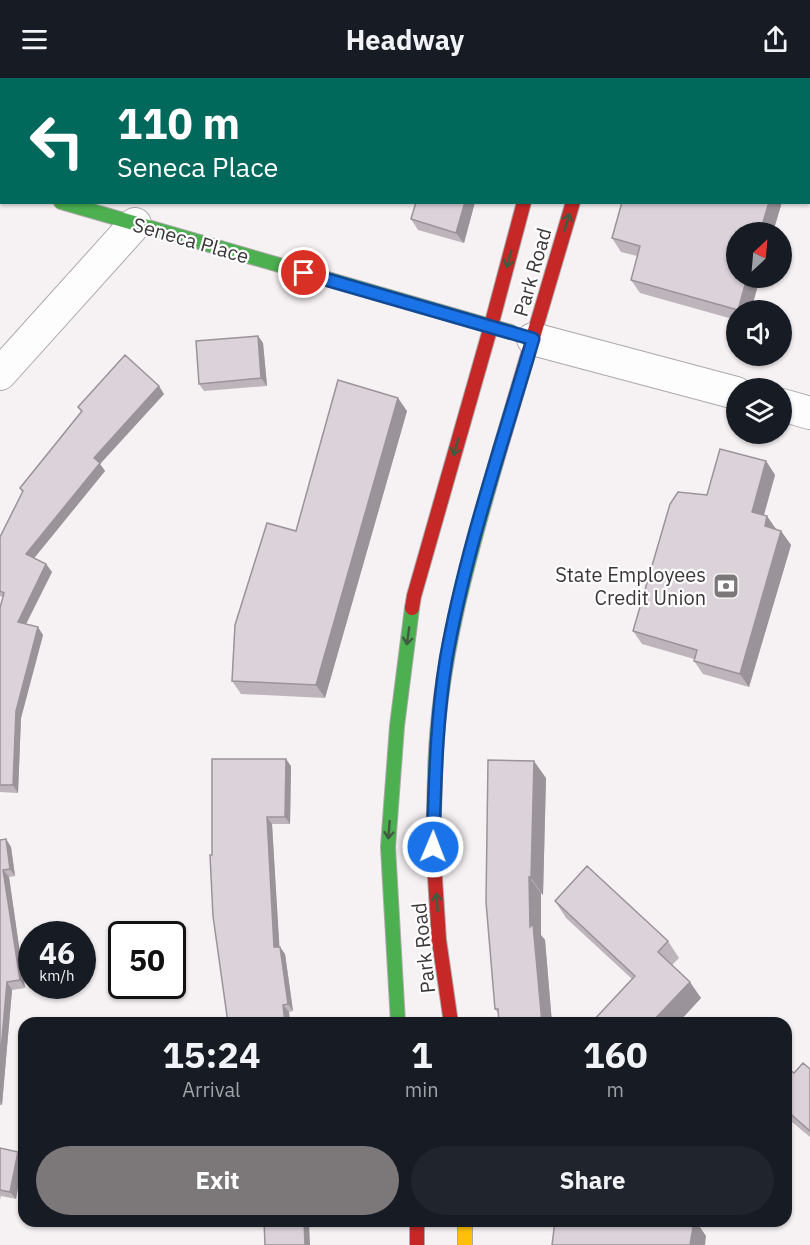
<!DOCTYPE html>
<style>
body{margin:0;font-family:"IBM Plex Sans",sans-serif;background:#20242c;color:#f1f3f6;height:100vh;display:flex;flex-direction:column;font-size:22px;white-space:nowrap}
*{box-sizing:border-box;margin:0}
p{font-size:20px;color:#9ea1a6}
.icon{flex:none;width:33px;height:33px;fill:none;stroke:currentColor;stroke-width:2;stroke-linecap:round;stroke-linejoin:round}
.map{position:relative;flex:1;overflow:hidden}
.side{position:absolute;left:18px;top:939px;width:774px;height:210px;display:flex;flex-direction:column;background:#171b24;border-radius:18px;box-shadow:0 2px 4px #0004}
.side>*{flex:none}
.banner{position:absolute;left:0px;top:0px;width:810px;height:126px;box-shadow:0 2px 4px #0004;background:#00695c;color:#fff;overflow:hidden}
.needle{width:39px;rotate:26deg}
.buttons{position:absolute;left:726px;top:144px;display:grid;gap:12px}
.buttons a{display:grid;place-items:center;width:66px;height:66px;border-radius:50%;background:#171b24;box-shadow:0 2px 4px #0004;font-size:30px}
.speed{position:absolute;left:18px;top:843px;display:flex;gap:12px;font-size:30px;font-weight:700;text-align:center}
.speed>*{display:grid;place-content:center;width:78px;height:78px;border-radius:50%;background:#171b24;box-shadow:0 2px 4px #0004;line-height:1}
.speed small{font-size:15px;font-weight:400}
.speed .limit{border:3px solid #111;border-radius:9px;background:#fff;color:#111}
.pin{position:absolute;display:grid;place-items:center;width:51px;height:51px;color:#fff;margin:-26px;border:3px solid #fff;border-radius:50%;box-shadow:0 2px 6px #0007}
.me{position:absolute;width:66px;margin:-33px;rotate:1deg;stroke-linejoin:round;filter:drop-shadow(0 0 4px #0008)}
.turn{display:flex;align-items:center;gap:21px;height:126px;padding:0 18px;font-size:27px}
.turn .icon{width:78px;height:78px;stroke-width:2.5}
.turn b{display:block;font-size:42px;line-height:51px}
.eta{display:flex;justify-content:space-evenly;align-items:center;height:102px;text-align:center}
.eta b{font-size:36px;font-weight:800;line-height:42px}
.button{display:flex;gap:12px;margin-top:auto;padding:12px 18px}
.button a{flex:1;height:69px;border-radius:36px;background:#7c7879;color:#fff;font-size:24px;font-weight:800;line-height:69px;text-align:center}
.button a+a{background:#20242c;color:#f1f3f6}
header{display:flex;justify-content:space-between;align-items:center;height:78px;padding:0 18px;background:#171b24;font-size:27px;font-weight:800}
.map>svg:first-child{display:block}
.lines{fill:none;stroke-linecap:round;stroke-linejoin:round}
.street-casing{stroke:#aca9aa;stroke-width:34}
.fast-casing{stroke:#aca9aa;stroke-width:16}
.slow-casing{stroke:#aca9aa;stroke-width:16}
.jam-casing{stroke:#aca9aa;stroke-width:16}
.street{stroke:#fefdfd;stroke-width:32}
.fast{stroke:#4caf50;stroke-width:14}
.slow{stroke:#ffc107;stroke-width:14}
.jam{stroke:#c62828;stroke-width:14}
.wall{fill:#bdb5bb}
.shaded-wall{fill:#9a9399}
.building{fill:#dcd2da;stroke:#9a9399;stroke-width:1.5}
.oneway{stroke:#405b3f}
.route-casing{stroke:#114b97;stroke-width:15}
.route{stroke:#1a73e8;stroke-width:10}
.labels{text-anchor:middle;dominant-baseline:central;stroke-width:4.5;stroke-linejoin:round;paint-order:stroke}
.street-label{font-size:20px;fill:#3b3738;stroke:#fff}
.poi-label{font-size:20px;fill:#3b3738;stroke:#fff;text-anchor:end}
</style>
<header><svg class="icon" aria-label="menu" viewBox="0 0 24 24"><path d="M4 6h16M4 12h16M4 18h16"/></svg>Headway<svg class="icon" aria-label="share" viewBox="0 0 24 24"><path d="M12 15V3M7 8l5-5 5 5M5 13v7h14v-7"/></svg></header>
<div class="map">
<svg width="810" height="1167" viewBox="0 0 810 1167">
<rect width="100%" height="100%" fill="#f6f1f3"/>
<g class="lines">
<g class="street-casing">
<path id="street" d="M533 261 736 315
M0 296 135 146
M782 327 810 335"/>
</g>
<g class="fast-casing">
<path id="fast" d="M608 2 609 0
M61 124 511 254
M435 698C437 586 469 478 500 371
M398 945 388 769 397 648 412 530"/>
</g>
<g class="slow-casing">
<path id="slow" d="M556 2 557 0
M0 107H2
M465 1143V1167"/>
</g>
<g class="jam-casing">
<path id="jam" d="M500 371 573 124
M412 530 414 518 491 248 524 124
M435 698 433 769 439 862 451 945
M417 1143V1167"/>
</g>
<use href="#street" class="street"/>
<use href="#fast" class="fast"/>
<use href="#slow" class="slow"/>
<use href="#jam" class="jam"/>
</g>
<path class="wall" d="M37 0H87L86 2H40Z
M416 124H475L464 165 418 152 411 141Z
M622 124H782L773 154 736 200H760L751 232H736V242L640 215 631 202 637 178 621 174 612 160Z
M258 258 263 265 267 308 204 313 199 306Z
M164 316 100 386 105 393 34 480 46 486 52 494 26 546 43 557 21 640 18 715 0 714V530L3 519 0 518V459L22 414 20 410 81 334 78 329Z
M407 333 325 620 241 616 232 603 296 453Z
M766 383 775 397 764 437 776 452 781 453 791 467 749 609 703 596 694 583V581L642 566 633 553 707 417Z
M291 688 290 746H272L279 869 285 876 293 933 289 934 290 945 212 777Z
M546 700 543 817 541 815V857L545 862 552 945H499L498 935 495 931Z
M6 761 11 769 15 798 9 799 25 910 12 912 2 1027H0V762Z
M555 823 668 863 679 880 672 887 701 920 678 945H591L632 901 566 840Z
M786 989 794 995 810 991V1059L786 1039Z
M0 1070 23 1081 16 1121 1 1118 0 1122Z"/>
<path class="shaded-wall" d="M78 0H87L86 2H77Z
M804 0H810V23L808 29V2H803Z
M465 124H475L464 165 456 155Z
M769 124H782L773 154H760Z
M747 200H760L751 232H739Z
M258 258 263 265 267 308 261 300Z
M159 308 164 316 100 386 105 393 31 484 26 476 94 380Z
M398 320 407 333 325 620 316 607Z
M766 383 775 397 761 447 752 434Z
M767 438 776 451 774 462 765 448Z
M781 453 791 467 749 609 740 596Z
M46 486 52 494 23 552 18 544Z
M38 549 43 557 21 640 18 715 13 707 16 633Z
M286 681 291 688 290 746 285 739Z
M534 683 546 700 543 817 531 800Z
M267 739 272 746 280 877 274 869Z
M6 761 11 769 15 798 10 791Z
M3 792 9 799 25 910 20 902Z
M529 799 541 815V857L545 862 552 945H542L530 849Z
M280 869 285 876 293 933 288 926Z
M7 904 12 912 2 1027 0 1024V984Z
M690 904 701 920 678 945H651Z
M283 927 289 934 290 945H285Z
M18 1074 23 1081 16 1121 10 1114Z
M304 1143H309L310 1167H305Z
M694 1143H696L706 1158 705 1167H690Z"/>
<path class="building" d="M47 0H78L77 2H50Z
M126 0H189L195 2H126Z
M657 0H804L803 2H657Z
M416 124H465L456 155 411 141Z
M622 124H769L760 154H736V200H747L738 232 631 202 640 168 612 160Z
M258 258 261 300 199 306 196 263Z
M125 277 159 308 94 380 100 385 26 476 46 486 18 544 38 549 16 633 13 707H0V530L4 515 0 513V459L23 413 20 410 82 333 78 329Z
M338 302 398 320 316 607 232 603 235 547 267 445 296 453Z
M720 371 766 383 752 434 767 438 765 448 781 453 740 596 694 583 697 572 633 553 670 426 678 414 707 417Z
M212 681H286L285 739H267L274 869H280L288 926 283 927 285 945H228L213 838 210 777H212Z
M488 682 534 683 531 800 529 799 530 849 533 846 542 945H499L498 931H495L486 824Z
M6 761 10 791 3 792 20 902 7 904 0 984V762Z
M587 788 668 863 658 874 690 904 651 945H591L635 898 555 823Z
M803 985 810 991V1053L786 1032V989L794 995Z
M0 1070 18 1074 10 1114 0 1112Z
M264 1143H304L305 1167H265Z
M555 1143H694L690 1167H552Z"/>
<defs><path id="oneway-shaft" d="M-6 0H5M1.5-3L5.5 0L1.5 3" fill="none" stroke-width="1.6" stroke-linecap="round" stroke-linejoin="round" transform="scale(1.5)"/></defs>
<g class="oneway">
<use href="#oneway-shaft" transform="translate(567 144) rotate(-74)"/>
<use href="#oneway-shaft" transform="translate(509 181) rotate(105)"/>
<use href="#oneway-shaft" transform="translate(456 369) rotate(106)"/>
<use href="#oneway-shaft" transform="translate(408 558) rotate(98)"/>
<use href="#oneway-shaft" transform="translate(389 752) rotate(94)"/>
<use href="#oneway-shaft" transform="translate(437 824) rotate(-94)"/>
</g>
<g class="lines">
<g class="route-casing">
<path id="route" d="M304 195 533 261C502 367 465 473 446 582 436 644 435 707 433 769"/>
</g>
<use href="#route" class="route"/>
</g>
<defs>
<g id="bank-square" transform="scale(1.35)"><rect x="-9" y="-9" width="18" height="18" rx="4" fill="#7c7879" stroke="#fff"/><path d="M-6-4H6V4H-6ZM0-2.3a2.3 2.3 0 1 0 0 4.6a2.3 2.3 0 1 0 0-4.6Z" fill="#fff"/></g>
</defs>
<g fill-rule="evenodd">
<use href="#bank-square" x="726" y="508"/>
</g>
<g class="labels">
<g class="street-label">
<text transform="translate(191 162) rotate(16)">Seneca Place</text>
<text transform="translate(532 194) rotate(-74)">Park Road</text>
<text transform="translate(423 870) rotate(-96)">Park Road</text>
</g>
<g class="poi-label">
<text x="706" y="496">State Employees<tspan x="706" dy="23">Credit Union</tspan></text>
</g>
</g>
</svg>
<div class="buttons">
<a><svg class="needle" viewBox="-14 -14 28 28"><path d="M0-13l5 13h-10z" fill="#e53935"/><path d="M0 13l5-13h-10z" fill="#9ea1a6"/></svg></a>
<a><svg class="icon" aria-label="sound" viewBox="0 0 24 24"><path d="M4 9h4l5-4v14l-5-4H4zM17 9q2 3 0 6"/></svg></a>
<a><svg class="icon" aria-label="layers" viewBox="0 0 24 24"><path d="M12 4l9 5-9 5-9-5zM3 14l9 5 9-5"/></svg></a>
</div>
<div class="speed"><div>46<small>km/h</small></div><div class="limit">50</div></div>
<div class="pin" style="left:304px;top:195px;background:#d93025"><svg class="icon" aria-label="arrive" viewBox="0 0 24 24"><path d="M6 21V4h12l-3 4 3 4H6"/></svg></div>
<svg class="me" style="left:433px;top:769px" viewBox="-20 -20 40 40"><circle r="17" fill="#1a73e8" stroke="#fff" stroke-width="3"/><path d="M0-11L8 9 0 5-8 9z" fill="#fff"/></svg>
<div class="banner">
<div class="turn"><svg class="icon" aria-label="left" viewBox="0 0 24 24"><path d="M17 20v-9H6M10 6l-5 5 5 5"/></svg><div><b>110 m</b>Seneca Place</div></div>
</div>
<section class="side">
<div class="eta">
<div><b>15:24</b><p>Arrival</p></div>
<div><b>1</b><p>min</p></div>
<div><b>160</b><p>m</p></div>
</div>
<div class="button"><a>Exit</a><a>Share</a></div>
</section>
</div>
